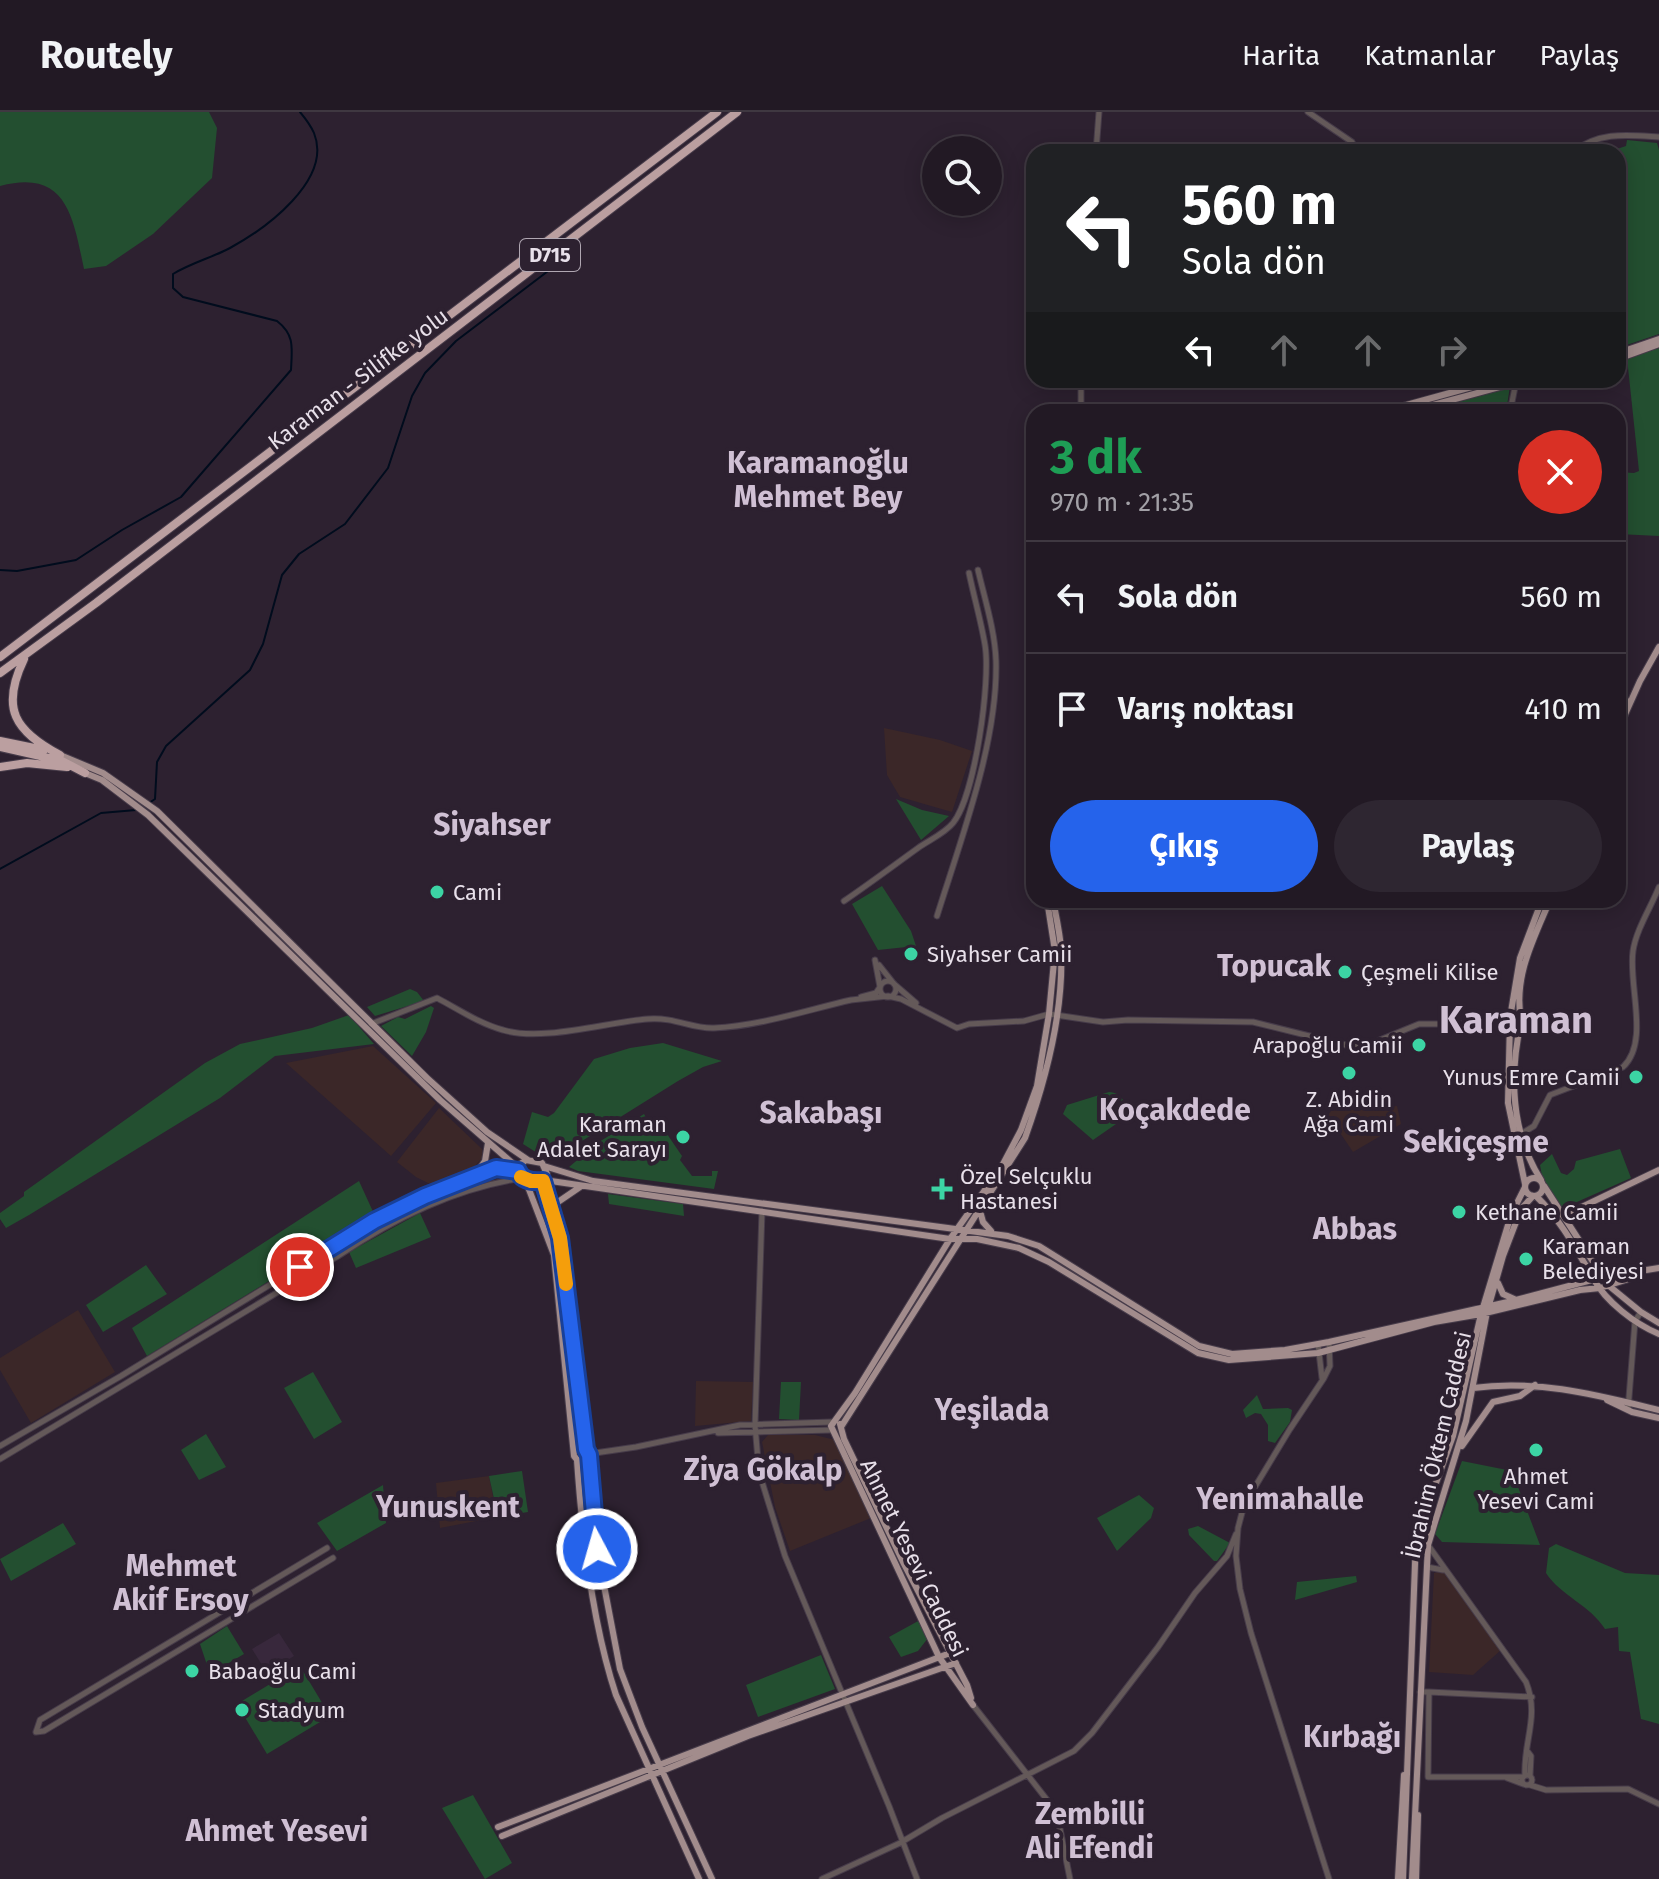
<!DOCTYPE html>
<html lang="tr">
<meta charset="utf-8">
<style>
body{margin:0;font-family:"Fira Sans",sans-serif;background:#2e2631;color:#f1f3f6;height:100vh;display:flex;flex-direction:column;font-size:30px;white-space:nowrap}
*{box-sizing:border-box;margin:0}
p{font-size:26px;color:#a2a0a6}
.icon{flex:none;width:44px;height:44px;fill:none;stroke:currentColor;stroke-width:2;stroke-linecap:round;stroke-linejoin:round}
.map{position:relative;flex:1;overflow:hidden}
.sheet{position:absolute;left:1026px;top:292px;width:600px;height:504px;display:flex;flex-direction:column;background:#221924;border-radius:24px;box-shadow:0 4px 20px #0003,0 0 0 2px #3f3841}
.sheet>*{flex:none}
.top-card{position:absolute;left:1026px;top:32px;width:600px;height:244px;border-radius:24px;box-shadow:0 4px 20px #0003,0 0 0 2px #3f3841;background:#202124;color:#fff;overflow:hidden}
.controls{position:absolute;left:922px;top:24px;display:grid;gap:16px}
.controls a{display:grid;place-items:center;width:80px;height:80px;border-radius:50%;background:#221924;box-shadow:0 4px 20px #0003,0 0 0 2px #3f3841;font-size:40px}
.pin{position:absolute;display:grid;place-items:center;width:68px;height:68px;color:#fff;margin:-34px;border:4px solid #fff;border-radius:50%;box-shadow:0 2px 8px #0007}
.me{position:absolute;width:88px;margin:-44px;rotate:354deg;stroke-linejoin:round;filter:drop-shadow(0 0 6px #0008)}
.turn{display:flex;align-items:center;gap:28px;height:168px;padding:0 24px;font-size:36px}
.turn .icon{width:104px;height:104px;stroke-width:2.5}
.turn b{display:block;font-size:56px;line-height:68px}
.lanes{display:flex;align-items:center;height:76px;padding:0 24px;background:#0003;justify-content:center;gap:40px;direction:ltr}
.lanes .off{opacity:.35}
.round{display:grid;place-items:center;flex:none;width:84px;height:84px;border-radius:42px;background:#2e2631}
.headline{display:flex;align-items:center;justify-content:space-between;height:136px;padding:0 24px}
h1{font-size:48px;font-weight:700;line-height:60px;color:#1e9e55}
.cta{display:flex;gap:16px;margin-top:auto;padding:16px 24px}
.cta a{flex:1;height:92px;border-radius:48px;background:#2563eb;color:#fff;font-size:32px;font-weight:700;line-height:92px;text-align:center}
.cta a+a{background:#2e2631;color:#f1f3f6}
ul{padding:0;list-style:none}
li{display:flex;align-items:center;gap:24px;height:112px;padding:0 24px;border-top:2px solid #3f3841}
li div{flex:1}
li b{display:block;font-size:30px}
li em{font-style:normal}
header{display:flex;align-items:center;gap:48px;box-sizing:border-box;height:112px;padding:0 40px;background:#221924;border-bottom:2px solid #3f3841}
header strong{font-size:38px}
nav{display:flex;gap:44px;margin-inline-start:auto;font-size:28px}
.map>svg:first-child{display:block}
.built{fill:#38283c}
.education{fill:#3b2728}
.green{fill:#234f30}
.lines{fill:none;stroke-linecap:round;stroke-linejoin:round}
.stream{stroke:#000c1d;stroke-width:2}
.minor-casing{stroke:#473c4a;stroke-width:7}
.major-casing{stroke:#473c4a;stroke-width:8}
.highway-casing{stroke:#473c4a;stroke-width:10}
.minor{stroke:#645959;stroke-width:5}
.major{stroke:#a28c8c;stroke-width:6}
.highway{stroke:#bb9fa0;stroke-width:8}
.route-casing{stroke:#184099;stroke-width:20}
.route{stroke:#2563eb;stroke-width:14}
.slow{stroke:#f59e0b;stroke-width:14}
.poi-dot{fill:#3cd4a4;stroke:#2d2130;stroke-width:3}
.labels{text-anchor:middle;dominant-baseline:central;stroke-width:8;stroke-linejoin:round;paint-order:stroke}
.shield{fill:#2d2130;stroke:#b0a7b2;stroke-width:2}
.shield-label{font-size:20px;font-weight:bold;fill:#e8e0ea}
.street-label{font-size:22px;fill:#e8e0ea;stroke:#2d2130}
.poi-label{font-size:22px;fill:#e8e0ea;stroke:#2d2130;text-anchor:start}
.district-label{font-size:30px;font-weight:bold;fill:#d0c0d4;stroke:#2d2130}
.town-label{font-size:38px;font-weight:bold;fill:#d0c0d4;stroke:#2d2130}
</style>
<header>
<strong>Routely</strong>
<nav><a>Harita</a><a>Katmanlar</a><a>Paylaş</a></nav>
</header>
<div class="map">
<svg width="1659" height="1767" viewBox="0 0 1659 1767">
<rect width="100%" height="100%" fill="#2d2130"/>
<path class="built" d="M279 1521 294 1544 267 1561 252 1537Z"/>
<path class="education" d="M884 616 940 628 972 639 952 700 900 685 887 663Z
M373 934 436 991 391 1044 286 951Z
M1397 994 1401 1012 1353 1040 1328 1003 1331 999Z
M439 996 482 1037 483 1045 469 1061 451 1070 440 1072 428 1071 416 1065 397 1050Z
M78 1198 115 1260 31 1311 0 1258V1246Z
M696 1269 753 1270 751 1309 695 1314Z
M768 1323H815L835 1328 871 1406 790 1439 775 1395 762 1330Z
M489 1364 497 1405 440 1416 436 1371Z
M1445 1458 1501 1538 1473 1563 1429 1560 1434 1461Z"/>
<path class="green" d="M0 0H209L217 16 212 66 153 122 106 154 84 157C73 105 67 56 0 74Z
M1627 28 1657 31 1659 38V222L1618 236V40H1608L1626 34Z
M1659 236V424L1618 422V360L1634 361 1639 359 1627 246Z
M1510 274 1506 300H1434V297Z
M896 687 922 698 949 704 921 728Z
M882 774 911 819 916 834 878 838 852 792Z
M410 877 417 880 424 889 375 904 367 895Z
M431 894 434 896 426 920 412 944 381 914 398 905 405 907Z
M349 903 374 932 275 944 220 986 29 1103 6 1116 0 1107V1101L24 1084V1080L205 951 240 932 312 916Z
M663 931 722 949 703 955 678 969 574 1034 542 1044 523 1032 532 1000 548 1005 554 1001 594 947 630 936Z
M1109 980C1123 981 1125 991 1129 1003L1093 1028 1063 1002 1067 993Z
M644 1002 657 1024 667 1022 682 1044 680 1048 692 1064H712V1059H718L714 1077 578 1059 569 1055 599 1030Z
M1620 1037 1631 1066 1561 1097 1543 1069 1540 1053 1552 1042 1561 1061 1567 1063 1574 1057 1576 1049Z
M359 1069 375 1104 147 1244 132 1216Z
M608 1082 683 1092 684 1104 609 1092Z
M420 1101 431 1125 356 1156 349 1140Z
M146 1153 167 1182 103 1220 86 1193Z
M313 1260 342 1310 314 1327 284 1276Z
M781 1270H801L799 1308 779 1307Z
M1257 1283 1263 1297 1288 1296 1292 1298 1290 1310 1275 1331 1268 1329V1313L1261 1302 1255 1301 1246 1306 1243 1298Z
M206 1322 226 1355 199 1368 181 1338Z
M1462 1349 1512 1359 1540 1433 1442 1430 1435 1422Z
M522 1359 528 1400 498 1405 489 1364Z
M383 1373 386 1411 337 1439 317 1411Z
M1139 1383 1154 1396 1151 1406 1117 1439 1097 1406Z
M63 1411 76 1432 11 1469 0 1447Z
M1198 1414 1230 1431 1217 1449H1214L1189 1423 1188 1417Z
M1556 1432 1625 1461 1659 1463V1612L1641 1607 1630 1540 1619 1539 1618 1515 1605 1517C1590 1493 1561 1484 1546 1461L1549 1436Z
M1356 1464 1357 1470 1295 1488 1297 1470Z
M920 1508 928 1526 918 1539 901 1545 889 1525Z
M227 1514 244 1542 210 1562 200 1532Z
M821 1543 835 1577 758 1605 746 1573Z
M300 1554 330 1604 267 1642 237 1592Z
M473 1683 512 1751 485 1767 442 1696Z"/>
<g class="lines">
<path class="stream" d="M0 458 17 459 76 448 122 418 181 385 291 258C292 236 295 223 277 209L183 185 173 176V162C191 151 211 146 230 136 265 117 333 68 314 21 311 14 305 6 300 0
M149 691 155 687 157 650 166 634 250 558 263 532 282 463 299 442 345 412 388 356 412 284 425 261 456 229 556 153
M0 757 101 701 136 698"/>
<g class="minor-casing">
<path id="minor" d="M1308 0 1352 30 1357 40
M1096 40 1099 0
M1573 40C1599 19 1628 23 1659 25
M1081 268V300
M1510 300 1516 270
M844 789C869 772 893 754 918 736 929 728 944 722 953 711 975 684 991 568 985 533 981 509 974 485 969 461
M937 804C961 727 998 630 996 549 995 519 985 488 978 458
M879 853 894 872 916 891
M880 877a8 8 0 1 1 16 0a8 8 0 1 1-16 0Z
M861 885 876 881 880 875 875 848
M851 888 888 884 901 887 957 916 969 912 1024 909 1049 902 1103 910 1128 908 1253 910 1350 934 1375 930 1419 912H1488L1510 909
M371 912 437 886C458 897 480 912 503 918 542 930 607 910 648 907 676 905 691 917 714 916 760 914 807 898 851 888
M1521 1022 1534 1014 1550 983 1623 955C1650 930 1628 873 1633 839 1636 818 1651 795 1659 775
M762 1099 755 1313 759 1360 785 1444 889 1694 917 1767
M1318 1232 1322 1266
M1628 1298 1635 1209 1641 1200
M718 1321 832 1318
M0 1334 121 1264 374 1109 425 1084 496 1056 518 1059
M588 1342 636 1335 740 1313 832 1310
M0 1347 338 1144C395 1106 455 1076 523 1066
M1428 1433 1526 1570C1540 1605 1523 1629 1525 1664
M1427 1455 1443 1458
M1420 1580H1429L1428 1665H1523
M1429 1580 1532 1585
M973 1593 1051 1693 1058 1707 1070 1767
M36 1620 40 1608 327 1436
M36 1620 44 1619 333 1446
M1528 1640 1531 1644 1530 1664
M1522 1668a5 5 0 1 1 10 0a5 5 0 1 1-10 0Z
M1507 1666 1523 1672
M1530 1673 1546 1678 1628 1677 1659 1692
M822 1767 900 1731 942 1706 1074 1639 1092 1621 1158 1535 1195 1481 1227 1444 1236 1422
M1329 1767 1251 1521 1240 1477 1236 1444 1238 1416 1244 1393 1290 1317 1324 1266 1330 1254 1329 1230"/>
</g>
<g class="major-casing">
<path id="major" d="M1618 241 1659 227
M1618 247 1659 232
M1381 300 1497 268
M1407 300 1526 268
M1618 600 1627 589
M1618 618 1640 569 1659 535
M60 643 103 661 157 699 427 966 487 1020 528 1048
M85 661 102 668 148 703 440 988 518 1056
M1510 906 1520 846 1542 788
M1521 907C1513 865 1534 826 1550 788
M1510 909 1508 991 1525 1072
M1521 910C1509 964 1511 1021 1541 1068
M526 1048 542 1051 547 1062 545 1067 531 1069 521 1064 519 1053Z
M544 1054 593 1069 1008 1124 1039 1134 1199 1234 1232 1242 1285 1238 1329 1230 1508 1190 1603 1165 1659 1156
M1525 1075a9 9 0 1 1 18 0a9 9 0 1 1-18 0Z
M473 1066 485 1049 488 1031
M525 1067 554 1143 574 1344 579 1350 587 1347 586 1337 579 1336 575 1338
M544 1068 950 1127H977L1019 1136 1049 1150 1198 1241 1229 1248 1318 1241 1434 1210 1481 1202 1580 1178 1600 1176 1635 1165
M543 1069 560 1126 586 1337
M1544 1074 1608 1173 1641 1200 1659 1211
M1536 1084C1561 1108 1576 1137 1593 1166 1606 1190 1635 1212 1659 1222
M980 1099 983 1110 991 1119
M552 1102 558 1090 580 1075
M1563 1104 1659 1058
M1498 1171 1503 1182 1514 1187
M1473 1276C1537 1267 1597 1283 1659 1298
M1607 1288 1632 1300 1659 1306
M840 1312 844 1327 903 1450 967 1573 971 1586
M841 1315 1025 1026C1045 970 1064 898 1061 837 1060 821 1056 804 1053 788
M1462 1334 1493 1290 1520 1284 1535 1273
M587 1347 597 1437 620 1557 642 1615 712 1767
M577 1348C582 1421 593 1514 616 1583L699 1767
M973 1593 939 1545 831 1314 855 1281 950 1127 1002 1054 1021 1018 1037 974 1049 902 1055 839 1047 788
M498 1715 950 1541
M502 1724 748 1624 956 1551
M1398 1767 1404 1663
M1403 1767 1416 1426 1453 1324 1481 1202 1511 1103 1525 1075
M1412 1767 1428 1433 1466 1309 1487 1200 1503 1144 1521 1097 1533 1084
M1416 1767 1418 1703"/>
</g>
<g class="highway-casing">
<path id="highway" d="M0 545 717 0
M24 547C0 597 15 619 60 643
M0 561 96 491 737 0
M0 629 44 638
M0 635 62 649 85 661
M0 655 27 651 67 655"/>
</g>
<use href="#minor" class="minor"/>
<use href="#major" class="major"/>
<use href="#highway" class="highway"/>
</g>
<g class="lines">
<g class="route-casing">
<path id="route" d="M300 1155 374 1109 425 1084 496 1056 518 1059C522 1069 533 1070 543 1069L560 1126 586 1337 589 1343 597 1437"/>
</g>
<use href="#route" class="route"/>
<path class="slow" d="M521 1065 531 1069H543L560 1126 566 1172"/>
</g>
<g class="poi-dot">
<circle cx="437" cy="780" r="8"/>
<circle cx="911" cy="842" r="8"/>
<circle cx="1345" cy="860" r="8"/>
<circle cx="1419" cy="933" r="8"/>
<circle cx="1349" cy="961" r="8"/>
<circle cx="1636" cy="965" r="8"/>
<circle cx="683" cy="1025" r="8"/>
<path d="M938 1065h8v8h8v8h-8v8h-8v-8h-8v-8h8z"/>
<circle cx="1459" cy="1100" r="8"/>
<circle cx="1526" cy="1147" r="8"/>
<circle cx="1536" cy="1338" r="8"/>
<circle cx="192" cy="1559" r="8"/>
<circle cx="242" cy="1598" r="8"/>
</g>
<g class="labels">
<rect class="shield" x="520" y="127" width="60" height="32" rx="6"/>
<g class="shield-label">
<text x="550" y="143">D715</text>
</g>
<g class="street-label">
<text transform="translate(358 267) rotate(-37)">Karaman - Silifke yolu</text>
<text transform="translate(1438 1333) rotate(-77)">İbrahim Öktem Caddesi</text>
<text transform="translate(914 1446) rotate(64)">Ahmet Yesevi Caddesi</text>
</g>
<g class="poi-label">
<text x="453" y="780">Cami</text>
<text x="927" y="842">Siyahser Camii</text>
<text x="1361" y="860">Çeşmeli Kilise</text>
<text x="1403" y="933" text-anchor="end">Arapoğlu Camii</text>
<text x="1620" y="965" text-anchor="end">Yunus Emre Camii</text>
<text x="1349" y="987" text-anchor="middle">Z. Abidin<tspan x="1349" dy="25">Ağa Cami</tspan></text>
<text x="667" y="1012" text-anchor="end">Karaman<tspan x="667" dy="25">Adalet Sarayı</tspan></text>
<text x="960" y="1064">Özel Selçuklu<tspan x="960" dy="25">Hastanesi</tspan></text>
<text x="1475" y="1100">Kethane Camii</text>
<text x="1542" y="1134">Karaman<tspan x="1542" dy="25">Belediyesi</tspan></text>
<text x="1536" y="1364" text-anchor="middle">Ahmet<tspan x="1536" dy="25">Yesevi Cami</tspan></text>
<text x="208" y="1559">Babaoğlu Cami</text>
<text x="258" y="1598">Stadyum</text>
</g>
<g class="district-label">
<text x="818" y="351">Karamanoğlu<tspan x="818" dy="34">Mehmet Bey</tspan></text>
<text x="492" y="713">Siyahser</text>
<text x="1274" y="854">Topucak</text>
<text x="1175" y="998">Koçakdede</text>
<text x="821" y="1001">Sakabaşı</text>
<text x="1476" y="1030">Sekiçeşme</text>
<text x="1355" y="1117">Abbas</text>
<text x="992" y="1298">Yeşilada</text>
<text x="763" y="1358">Ziya Gökalp</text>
<text x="1280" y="1387">Yenimahalle</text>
<text x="448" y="1395">Yunuskent</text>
<text x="181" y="1454">Mehmet<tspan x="181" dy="34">Akif Ersoy</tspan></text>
<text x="1352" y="1625">Kırbağı</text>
<text x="1090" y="1702">Zembilli<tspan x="1090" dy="34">Ali Efendi</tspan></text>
<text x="277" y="1719">Ahmet Yesevi</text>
</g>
<g class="town-label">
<text x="1516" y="908">Karaman</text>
</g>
</g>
</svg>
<div class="controls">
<a><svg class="icon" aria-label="search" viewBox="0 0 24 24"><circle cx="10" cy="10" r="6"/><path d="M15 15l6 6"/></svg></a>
</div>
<div class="pin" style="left:300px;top:1155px;background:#d93025"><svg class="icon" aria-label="arrive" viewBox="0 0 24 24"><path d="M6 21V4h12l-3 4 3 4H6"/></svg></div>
<svg class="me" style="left:597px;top:1437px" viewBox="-20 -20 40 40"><circle r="17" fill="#2563eb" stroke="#fff" stroke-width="3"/><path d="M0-11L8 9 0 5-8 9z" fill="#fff"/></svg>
<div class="top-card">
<div class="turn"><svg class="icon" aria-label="left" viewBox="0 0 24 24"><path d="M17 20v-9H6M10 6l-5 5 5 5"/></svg><div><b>560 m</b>Sola dön</div></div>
<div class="lanes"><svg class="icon" aria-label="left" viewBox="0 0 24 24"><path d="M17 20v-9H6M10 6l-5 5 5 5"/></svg><svg class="icon off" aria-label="ahead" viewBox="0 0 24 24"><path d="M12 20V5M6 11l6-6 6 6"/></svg><svg class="icon off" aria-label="ahead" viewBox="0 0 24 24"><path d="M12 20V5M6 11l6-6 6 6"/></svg><svg class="icon off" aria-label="right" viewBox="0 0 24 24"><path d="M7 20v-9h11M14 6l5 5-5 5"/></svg></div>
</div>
<section class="sheet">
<div class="headline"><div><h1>3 dk</h1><p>970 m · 21:35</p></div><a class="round" style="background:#d93025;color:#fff"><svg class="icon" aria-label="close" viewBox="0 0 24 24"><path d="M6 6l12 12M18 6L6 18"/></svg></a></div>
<ul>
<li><svg class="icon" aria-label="left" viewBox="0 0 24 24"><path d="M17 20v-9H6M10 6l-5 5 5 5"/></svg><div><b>Sola dön</b></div><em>560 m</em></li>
<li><svg class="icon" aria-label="arrive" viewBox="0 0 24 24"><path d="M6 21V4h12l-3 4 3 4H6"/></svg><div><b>Varış noktası</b></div><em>410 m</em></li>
</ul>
<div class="cta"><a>Çıkış</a><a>Paylaş</a></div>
</section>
</div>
